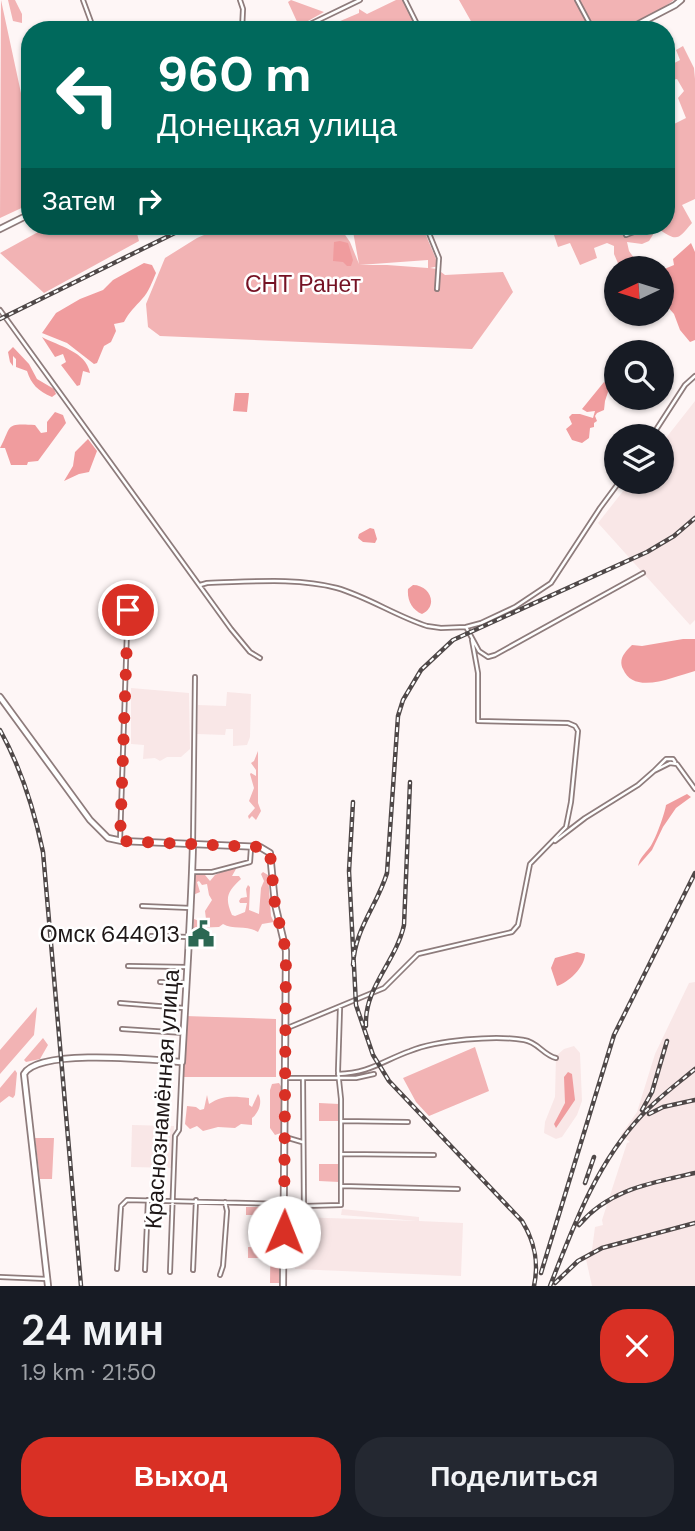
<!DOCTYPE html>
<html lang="ru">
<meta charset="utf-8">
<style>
body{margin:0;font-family:"DM Sans",sans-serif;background:#242831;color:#f1f3f6;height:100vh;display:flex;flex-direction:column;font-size:26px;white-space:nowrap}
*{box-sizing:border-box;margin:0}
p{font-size:23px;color:#9ea1a6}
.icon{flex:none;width:38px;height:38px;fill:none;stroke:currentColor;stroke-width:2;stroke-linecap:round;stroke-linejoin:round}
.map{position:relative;height:1286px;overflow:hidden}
.drawer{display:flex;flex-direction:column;background:#171b24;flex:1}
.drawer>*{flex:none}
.banner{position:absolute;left:21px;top:21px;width:654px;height:214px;border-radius:28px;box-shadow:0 2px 5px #0004;background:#00695c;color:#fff;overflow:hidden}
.needle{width:46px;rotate:266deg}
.buttons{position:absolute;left:604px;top:256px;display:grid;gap:14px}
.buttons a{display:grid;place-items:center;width:70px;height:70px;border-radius:50%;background:#171b24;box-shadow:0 2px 5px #0004;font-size:35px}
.pin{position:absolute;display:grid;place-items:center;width:60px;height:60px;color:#fff;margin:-30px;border:4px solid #fff;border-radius:50%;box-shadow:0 2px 7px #0007}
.me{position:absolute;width:77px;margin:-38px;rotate:1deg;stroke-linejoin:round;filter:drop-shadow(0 0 5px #0008)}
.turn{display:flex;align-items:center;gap:24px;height:147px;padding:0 21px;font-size:32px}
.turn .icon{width:91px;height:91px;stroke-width:2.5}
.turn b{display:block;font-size:49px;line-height:60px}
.then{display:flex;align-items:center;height:66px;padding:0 21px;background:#0003;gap:14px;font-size:26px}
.round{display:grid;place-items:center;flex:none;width:74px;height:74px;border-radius:28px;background:#242831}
.head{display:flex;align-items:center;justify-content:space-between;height:119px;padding:0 21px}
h1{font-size:42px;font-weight:600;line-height:52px}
.action{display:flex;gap:14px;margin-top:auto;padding:14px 21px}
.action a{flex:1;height:80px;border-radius:28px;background:#d93025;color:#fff;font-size:28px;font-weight:600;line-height:80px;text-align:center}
.action a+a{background:#242831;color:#f1f3f6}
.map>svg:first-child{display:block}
.built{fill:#f9e7e7}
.green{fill:#f2b3b4;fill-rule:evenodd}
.water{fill:#f09c9e}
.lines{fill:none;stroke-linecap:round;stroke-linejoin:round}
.street-casing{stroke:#8e7c7c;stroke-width:6}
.secondary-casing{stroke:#8e7c7c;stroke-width:8}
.street{stroke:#fff;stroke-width:2.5}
.secondary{stroke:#fff;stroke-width:4.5}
.rail-casing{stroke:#4f4848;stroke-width:4.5}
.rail{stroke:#fff;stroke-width:2;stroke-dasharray:5;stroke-linecap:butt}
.route{stroke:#d93025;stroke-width:12;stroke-dasharray:0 21.6}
.labels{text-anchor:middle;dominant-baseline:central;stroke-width:5;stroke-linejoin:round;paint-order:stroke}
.park-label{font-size:23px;fill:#751224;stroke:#fff}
.poi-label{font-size:23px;fill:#1e1717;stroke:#fff;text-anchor:end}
.street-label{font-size:23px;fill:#1e1717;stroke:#fff}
</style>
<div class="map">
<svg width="695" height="1286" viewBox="0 0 695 1286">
<rect width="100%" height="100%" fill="#fef6f6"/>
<path class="built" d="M695 401V620L690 625 598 523 631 481H662V443Z
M131 688 189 693 190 749 181 757H167L160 761 155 758 143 759 144 745 131 744Z
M227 692 251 694 250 737 247 745 233 746V729H226L225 735 197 734 198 705 226 706Z
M695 982V1286H592L585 1255 592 1250 595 1227 603 1225 602 1220 627 1143 630 1142 621 1135 637 1112 655 1054 689 983Z
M574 1046 580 1053 582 1101 577 1115 562 1137 556 1139 544 1133 545 1122 555 1097 556 1056 564 1049Z
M132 1125 174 1126 172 1168 131 1167Z
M342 1209 419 1217V1221L463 1223 461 1276 295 1269 298 1217 418 1221 341 1215Z"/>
<path class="green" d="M1 0 30 135V204L0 218Z
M8 0H15L22 14V23L13 21Z
M291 0 324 12 299 26 288 2Z
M396 0H403L417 30H333L331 25 359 13V9L367 14Z
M459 0H674L660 10 616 30H476Z
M683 46 694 68 695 79V199L682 205 692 223C678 239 678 242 660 230L654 233 649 241 642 244 627 242 629 251 634 258 626 268H620L614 254V246L607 243 594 248 597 258 580 265 570 243 558 247 551 226 541 229 540 226H667V140L672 138 668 127 686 118 678 98 684 91 677 79 672 80 667 71V67L680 60 676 50Z
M49 226H135L139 241 44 293 0 253Z
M225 226H339L350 242 359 264 352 226H422L439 266 430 268 437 269 445 275 503 272 513 292 472 349 160 336 148 327 146 304 165 258 197 238ZM428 260V268L387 265H359Z
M258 751V803L261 811 256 820 252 816 249 819 248 816 255 808 249 801 254 788 250 774 251 773 256 776V770L251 763 254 761Z
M230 868 236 869 232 876H239L241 879C228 891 224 897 232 915L235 916 245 912 247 903H240L239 901 241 898 247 897 246 889 248 885 250 887 249 910 259 914 261 888 264 881 261 874 263 872 268 875 271 916 274 922 262 924 258 932C247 925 233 930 223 924L219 927 193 928 194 919 199 921 206 919 205 911 212 900 209 895 207 884 202 885 199 881 197 882 200 892 193 895 194 874 205 875 210 881 215 875Z
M37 1007 34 1035 0 1074V1050Z
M185 1016 276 1019V1077H183Z
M43 1038 48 1045 40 1059 26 1062 24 1060Z
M475 1047 489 1091 429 1116 416 1102 403 1078Z
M15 1070 17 1073 15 1095 13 1098 9 1096 0 1103V1088Z
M279 1083 282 1088V1129L281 1133 275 1135 270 1128V1090L272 1084Z
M258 1094C263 1101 259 1113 252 1118V1125L241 1124 235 1128 218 1127 203 1131 197 1126 190 1129 185 1124 187 1106 196 1107 200 1110 204 1109 207 1095 209 1104C222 1095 234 1096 249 1098V1105L252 1107Z
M319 1103 339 1104V1121H319Z
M35 1138H54L52 1179H40Z
M319 1164H339V1182L319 1181Z
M246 1207H270V1215H246Z
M271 1207 282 1208V1213L278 1214V1229H282L281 1283H270Z
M290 1215 306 1217V1233L288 1232Z
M287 1233 299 1234V1254H287Z
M248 1247H269L268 1258H248Z"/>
<path class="water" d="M340 241 348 243 353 260 351 266H347L343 262 333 261 334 242Z
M691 243 695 252V340L690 342 680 330 674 314 666 305 662 307V270L674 265 673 259Z
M144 263 152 265 156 273C152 282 149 292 142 299 135 307 129 312 124 322L114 324 116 331 111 342 104 346 97 363 94 364 67 343 42 333 56 313 80 299 103 290 113 280Z
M42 337C58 346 86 351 90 373L83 371 80 385 77 386 61 365 66 362 63 354 55 357Z
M13 347 29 364 37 379 54 389 56 394 52 397C38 391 31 384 27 371L16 367V359L13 356V366L10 362 8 352Z
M604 382 610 386 605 401 604 410 597 413 595 416 597 421 594 423V427L590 428 589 438 582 443 572 440 566 429 572 424 569 417 572 414H580L593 418 595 411 587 412 582 409Z
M235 393H249L247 412 233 411Z
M55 412 63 415 66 423 38 461 28 462 27 465H11L5 448H0C12 426 4 423 35 425L41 433 47 432V422Z
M88 439 97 451 89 472 79 474 64 481 73 466 75 452Z
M370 528 374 529 377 539 375 543 363 542 358 538 359 534Z
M413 585C430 585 439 606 422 614 412 610 407 600 408 589Z
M683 639H695V671C675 676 634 696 623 669 618 659 625 652 632 645L642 646Z
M687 794 691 797 676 808 663 827 652 850 638 866C640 857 644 855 650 847 655 841 665 813 666 805Z
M577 952 585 954C585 967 568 983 557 986L551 968 555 958Z
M568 1072 572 1074 575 1100 556 1128 554 1124 565 1103 564 1077Z"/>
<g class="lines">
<g class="street-casing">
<path id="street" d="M83 0 94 30
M240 0 243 9 242 30
M405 0 420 30
M577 0 593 30
M298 30 360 0
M426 226 439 258 437 289
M622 226 626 235 650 226
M0 310 231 629 250 652 260 658
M652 436 685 385 695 376
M200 585 207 583C249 582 296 577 337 588 368 597 396 616 427 626L441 628 466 627 479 651 488 657 495 655 643 573
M466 627 481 623 515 607 551 583 600 508 620 481
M654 771 666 759H673L675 762
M120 841 128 601
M555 841 585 818 638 785 654 771 670 763 677 764 695 789
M193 844 195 677
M192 872H212L250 862 251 848
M142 906 191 908
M151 936 190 937
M128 966 187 967
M160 982 185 983
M120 1003 184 1008
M122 1029 184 1033
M285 1029 384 988 418 954 512 932 518 925 530 864 566 827 571 802 578 731 575 726 568 723 478 721V673L472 640
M338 1074C370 1073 382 1061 410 1051 437 1040 495 1035 524 1040 538 1042 543 1055 556 1058
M287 1078H356L374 1074
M341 1121 408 1122
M285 1137 302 1142
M341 1154 434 1155
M341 1186 458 1189
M304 1206 341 1205V1099L338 1071 340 1008
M284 1214 304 1213 303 1078
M117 1269 121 1206 127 1200 284 1204
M145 1270 148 1200
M193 1270 196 1200
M170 1272 175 1136 179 1130 182 1062
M220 1275 223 1266 227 1211 225 1202
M0 1277 47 1279"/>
</g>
<g class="secondary-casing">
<path id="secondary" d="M627 30 675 5 681 0
M0 229 30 214
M0 697 90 820 108 838 122 841 260 847 270 853 275 904 286 951 283 1286
M48 1286 24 1074C39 1048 153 1060 182 1062 186 989 191 917 193 844"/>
</g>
<use href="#street" class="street"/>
<use href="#secondary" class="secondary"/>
<g class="rail-casing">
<path id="rail" d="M0 319 189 226
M0 730C21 768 34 809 43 852L81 1286
M353 802 349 871 356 1005 373 1055 389 1081 522 1221C535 1242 539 1262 534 1286
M353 965C355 928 377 906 387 873L398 716 403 700 421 670 453 640 647 552 674 536 695 518
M366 1026C364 987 396 962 404 925L410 782
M642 1110 652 1092 667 1041
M649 1114 663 1107 695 1100
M585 1183 594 1157
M579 1225C609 1189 652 1183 695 1173
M541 1273 614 1035 695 873
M555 1283 578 1261 602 1248 695 1223
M550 1286C574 1225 596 1164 642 1115 658 1098 677 1084 695 1069"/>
</g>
<use href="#rail" class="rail"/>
</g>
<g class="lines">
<path class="route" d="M128 610 120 841 260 847 270 853 275 905 286 951 284 1232"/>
</g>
<defs>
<g id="civic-bare" transform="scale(2.1)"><path d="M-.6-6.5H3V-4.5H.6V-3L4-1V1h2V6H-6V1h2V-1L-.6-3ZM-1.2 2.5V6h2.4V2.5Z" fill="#2b6853" stroke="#fff" stroke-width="2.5" paint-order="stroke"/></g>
</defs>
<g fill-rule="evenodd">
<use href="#civic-bare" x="201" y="934"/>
</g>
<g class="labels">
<g class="park-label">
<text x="303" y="284">СНТ Ранет</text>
</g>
<g class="poi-label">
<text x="180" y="934">Омск 644013</text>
</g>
<g class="street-label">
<text transform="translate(162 1099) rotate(-86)">Краснознамённая улица</text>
</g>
</g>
</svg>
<div class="buttons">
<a><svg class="needle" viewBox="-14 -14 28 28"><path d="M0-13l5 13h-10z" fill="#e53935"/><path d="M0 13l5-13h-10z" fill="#9ea1a6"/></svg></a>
<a><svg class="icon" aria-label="search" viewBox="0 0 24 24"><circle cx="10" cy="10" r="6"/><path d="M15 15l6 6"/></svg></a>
<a><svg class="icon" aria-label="layers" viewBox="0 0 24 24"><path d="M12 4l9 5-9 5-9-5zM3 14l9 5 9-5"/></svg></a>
</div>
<div class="pin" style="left:128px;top:610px;background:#d93025"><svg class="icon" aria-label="arrive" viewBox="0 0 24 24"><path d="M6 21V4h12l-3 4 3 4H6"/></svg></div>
<svg class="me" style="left:284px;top:1232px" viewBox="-20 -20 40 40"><circle r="19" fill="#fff"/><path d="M0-13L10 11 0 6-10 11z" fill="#d93025"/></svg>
<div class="banner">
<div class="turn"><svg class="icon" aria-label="left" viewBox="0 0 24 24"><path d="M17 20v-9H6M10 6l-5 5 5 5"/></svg><div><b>960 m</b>Донецкая улица</div></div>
<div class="then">Затем<svg class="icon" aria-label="right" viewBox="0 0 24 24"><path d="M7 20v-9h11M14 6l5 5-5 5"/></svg></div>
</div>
</div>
<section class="drawer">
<div class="head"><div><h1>24 мин</h1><p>1.9 km · 21:50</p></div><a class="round" style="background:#d93025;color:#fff"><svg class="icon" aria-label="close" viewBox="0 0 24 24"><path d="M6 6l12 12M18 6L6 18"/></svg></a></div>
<div class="action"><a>Выход</a><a>Поделиться</a></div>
</section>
